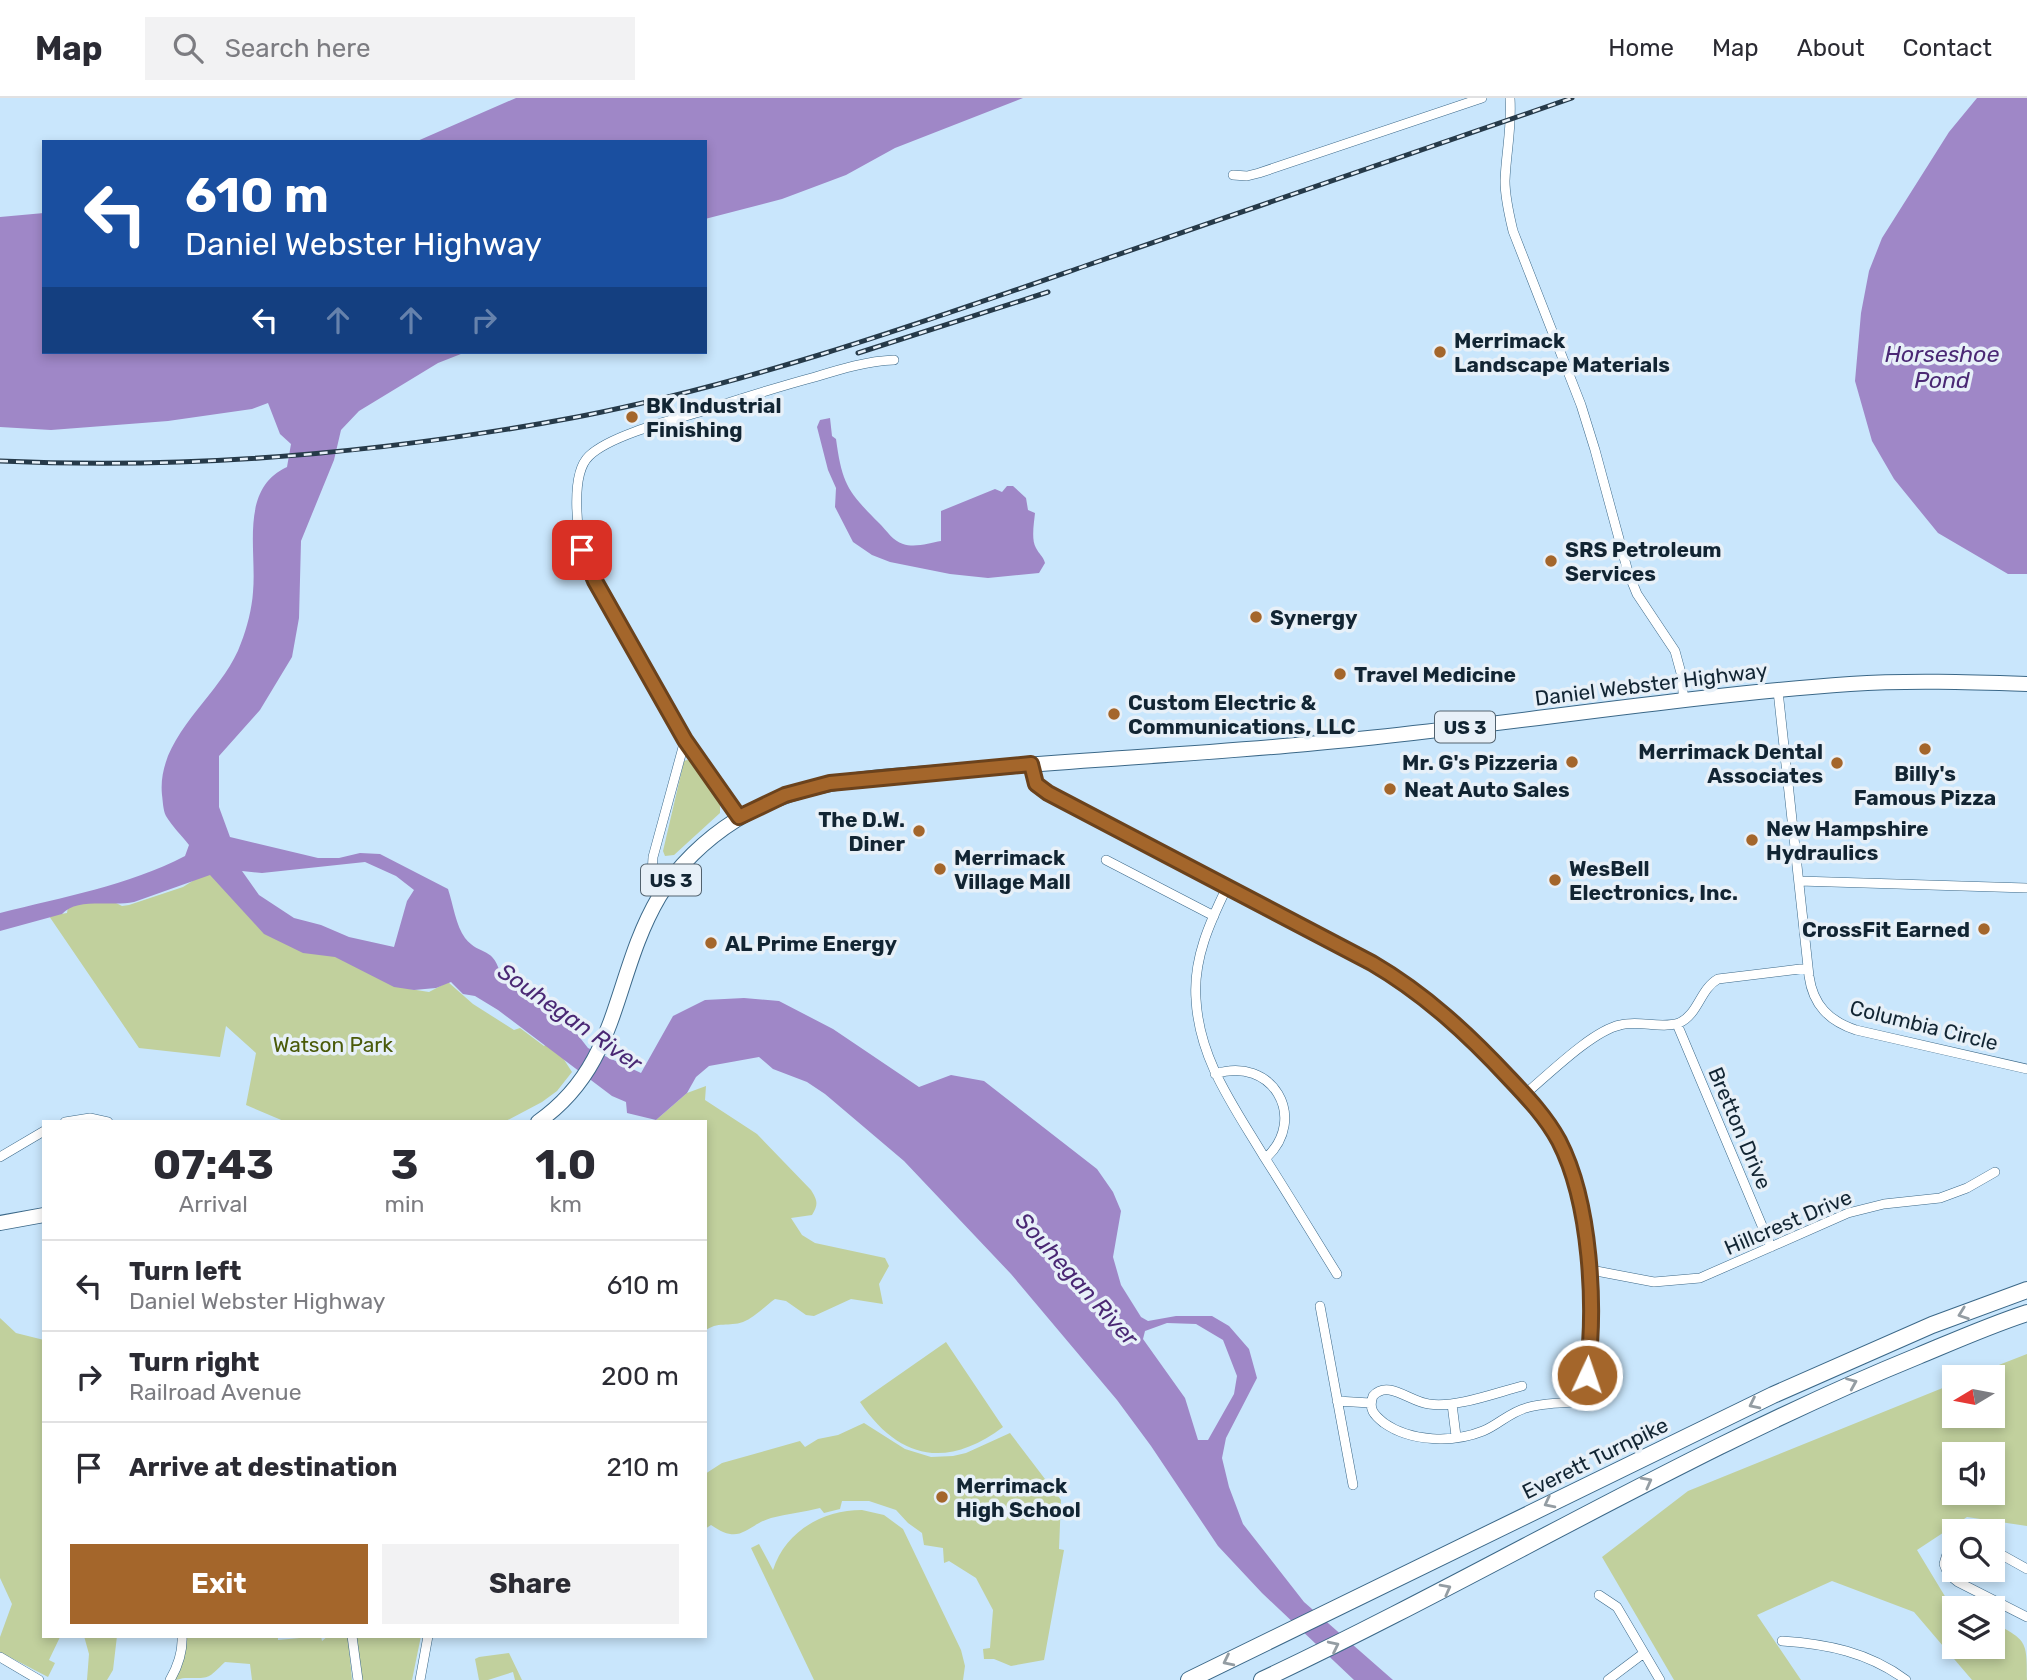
<!DOCTYPE html>
<style>
body{margin:0;font-family:Rubik,sans-serif;background:#f2f2f3;color:#2b2b33;height:100vh;display:flex;flex-direction:column;font-size:26px;white-space:nowrap}
*{box-sizing:border-box;margin:0}
p{font-size:23px;color:#7c7c81}
.icon{flex:none;width:38px;height:38px;fill:none;stroke:currentColor;stroke-width:2;stroke-linecap:round;stroke-linejoin:round}
.map{position:relative;flex:1;overflow:hidden}
.panel{position:absolute;left:42px;top:1022px;width:665px;height:518px;display:flex;flex-direction:column;background:#fff;border-radius:0px;box-shadow:0 4px 10px #0003}
.panel>*{flex:none}
.hud{position:absolute;left:42px;top:42px;width:665px;height:214px;border-radius:0px;box-shadow:0 4px 10px #0003;background:#1a4fa0;color:#fff;overflow:hidden}
.needle{width:46px;rotate:260deg}
.fabs{position:absolute;left:1942px;top:1267px;display:grid;gap:14px}
.fabs a{display:grid;place-items:center;width:63px;height:63px;border-radius:0px;background:#fff;box-shadow:0 4px 10px #0003;font-size:35px}
.pin{position:absolute;display:grid;place-items:center;width:60px;height:60px;color:#fff;margin:-30px;border-radius:14px;box-shadow:0 4px 10px #0006}
.me{position:absolute;width:77px;margin:-38px;rotate:3deg;stroke-linejoin:round;filter:drop-shadow(0 0 5px #0008)}
.turn{display:flex;align-items:center;gap:24px;height:147px;padding:0 28px;font-size:32px}
.turn .icon{width:91px;height:91px;stroke-width:2.5}
.turn b{display:block;font-size:49px;line-height:60px}
.lanes{display:flex;align-items:center;height:66px;padding:0 28px;background:#0003;justify-content:center;gap:35px;direction:ltr}
.lanes .off{opacity:.35}
.eta{display:flex;justify-content:space-evenly;align-items:center;height:119px;text-align:center}
.eta b{font-size:42px;font-weight:700;line-height:49px}
.action{display:flex;gap:14px;margin-top:auto;padding:14px 28px}
.action a{flex:1;height:80px;border-radius:0px;background:#a4662b;color:#fff;font-size:28px;font-weight:700;line-height:80px;text-align:center}
.action a+a{background:#f2f2f3;color:#2b2b33}
ul{padding:0;list-style:none}
li{display:flex;align-items:center;gap:21px;height:91px;padding:0 28px;border-top:2px solid #e1e1e2}
li div{flex:1}
li b{display:block;font-size:26px}
li em{font-style:normal}
header{display:flex;align-items:center;gap:42px;box-sizing:border-box;height:98px;padding:0 35px;background:#fff;border-bottom:2px solid #e1e1e2}
header strong{font-size:33px}
nav{display:flex;gap:38px;margin-inline-start:auto;font-size:24px}
.search{width:490px;height:63px;background:#f2f2f3;display:flex;align-items:center;gap:18px;box-sizing:border-box;padding:0 24px;border-radius:0px;color:#7c7c81;font-size:26px}
.map>svg:first-child{display:block}
.green{fill:#c1d09d;fill-rule:evenodd}
.water{fill:#9f87c7;fill-rule:evenodd}
.lines{fill:none;stroke-linecap:round;stroke-linejoin:round}
.street-casing{stroke:#3b6888;stroke-width:10}
.primary-casing{stroke:#3b6888;stroke-width:16}
.highway-casing{stroke:#3b6888;stroke-width:18}
.street{stroke:#fff;stroke-width:9}
.primary{stroke:#fff;stroke-width:14}
.highway{stroke:#fff;stroke-width:16}
.rail-casing{stroke:#263a49;stroke-width:5}
.rail{stroke:#e7f0f8;stroke-width:2.5;stroke-dasharray:8;stroke-linecap:butt}
.oneway{stroke:#949da3}
.route-casing{stroke:#6b421c;stroke-width:18}
.route{stroke:#a4662b;stroke-width:12}
.poi-dot{fill:#a4662b;stroke:#e7f0f8;stroke-width:2.5}
.labels{text-anchor:middle;dominant-baseline:central;stroke-width:7;stroke-linejoin:round;paint-order:stroke}
.shield{fill:#e7f0f8;stroke:#52626e;stroke-width:2}
.shield-label{font-size:19px;font-weight:bold;fill:#122533}
.poi-label{font-size:21px;font-weight:bold;fill:#122533;stroke:#e7f0f8;text-anchor:start}
.street-label{font-size:21px;fill:#122533;stroke:#e7f0f8}
.park-label{font-size:21px;fill:#4a5a09;stroke:#e7f0f8}
.water-label{font-size:23px;font-style:italic;fill:#4a2874;stroke:#e7f0f8}
</style>
<header>
<strong>Map</strong>
<div class="search"><svg class="icon" aria-label="search" viewBox="0 0 24 24"><circle cx="10" cy="10" r="6"/><path d="M15 15l6 6"/></svg>Search here</div>
<nav><a>Home</a><a>Map</a><a>About</a><a>Contact</a></nav>
</header>
<div class="map">
<svg width="2027" height="1582" viewBox="0 0 2027 1582">
<rect width="100%" height="100%" fill="#c9e6fc"/>
<path class="green" d="M687 662 691 663 720 707V715L674 757 665 758 663 753 684 663Z
M207 774 340 853 410 891 429 894 448 884 473 906 514 932 520 930 544 948 548 945 563 960 572 974 557 993 542 1004 504 1024H286L246 1007 256 955 226 928 220 959 139 950 49 818 67 815 68 809 106 800 122 808 129 807 183 789Z
M706 988 705 1002 757 1036 811 1092C817 1102 819 1106 812 1117L791 1120 802 1137 815 1145 885 1160 889 1168 879 1186 883 1206 851 1201 814 1218 806 1217 786 1203 775 1201C765 1208 754 1220 743 1224 729 1229 717 1223 705 1233V1024L656 1022 687 995Z
M0 1220 16 1235 44 1242V1538L60 1539 49 1562 55 1565 48 1579 0 1554V1539L12 1506 0 1480Z
M946 1244 1003 1329C947 1371 899 1362 860 1304Z
M2027 1256V1428L1967 1419 1917 1452 1946 1500 1966 1510H1955V1549H1993V1524C2027 1543 2027 1542 2027 1582H1972L1914 1514 1832 1483 1757 1517 1801 1582H1674L1602 1459 1688 1393 1955 1285V1318H1993V1279H1968ZM1955 1356H1993V1395H1955Z
M864 1325 905 1351 931 1359 953 1358 966 1355 1010 1335 1061 1402 1059 1451 1064 1452 1044 1562 1011 1568 994 1561H984L983 1551 990 1550 993 1512 976 1480 949 1463 944 1465 943 1450 924 1447 922 1435 908 1425 896 1412 869 1403H842L840 1411 824 1415 820 1410C804 1414 787 1416 771 1420 745 1428 741 1448 711 1427L705 1431V1376L722 1365 800 1343 805 1349 818 1341 838 1337Z
M862 1412 884 1417 903 1431 961 1552 965 1568 963 1582H814L751 1450 759 1446 773 1472C785 1434 822 1412 862 1412Z
M84 1538H117L113 1572 107 1582H87L89 1556Z
M185 1538H278V1542L321 1538 322 1543 328 1538H348L352 1582H252L250 1566 225 1564C206 1582 211 1580 185 1580 182 1580 178 1582 174 1582Z
M352 1538H421L412 1582H358Z
M509 1555 522 1582H515L513 1574 488 1582H479L475 1561 479 1559Z"/>
<path class="water" d="M516 0H1023L895 50 846 77 782 101 705 121V44H415Z
M1977 0H2027V476H2008L1938 435 1894 381 1872 343 1855 283 1861 215 1869 173 1882 140 1949 34Z
M44 115V254H466L438 265 359 313 341 332 334 362 301 443 299 520 292 559 260 612 219 658V709L230 739 318 760H339L360 755 380 756 448 791C453 806 456 828 465 840 480 859 495 847 501 880L529 893 570 927 588 950 641 975 673 918 705 902 744 900 779 903 833 931 919 989 951 977 984 983 1097 1071 1113 1094 1121 1113 1113 1159 1121 1187 1141 1219 1148 1223 1176 1218H1212L1229 1228 1249 1251 1257 1280 1226 1340 1222 1360 1229 1389 1243 1426 1304 1504 1393 1582H1354L1262 1495 1218 1448 1151 1348 1117 1302 1011 1176 904 1063 825 996 807 984 773 971 759 959 709 968 696 979 687 995 656 1022 627 1015 626 1004 612 998 498 912 475 898 463 896 451 884 436 890 414 892 394 889 335 859 303 855 264 836 210 777 134 804C113 809 77 799 62 816L0 833V815C63 799 127 788 185 758L189 747C182 738 172 728 166 718 163 712 163 704 162 697 156 637 223 597 241 545 247 530 252 510 253 494 257 452 239 391 287 369L291 346 280 336 268 305 252 311 168 323 51 332 0 329V119ZM365 764 396 778 414 792 407 803 394 849 349 839 321 827 294 820 259 797 242 773 262 775ZM1167 1225 1196 1226 1223 1242 1237 1278 1234 1296 1208 1342H1198L1185 1300 1143 1241 1145 1233Z
M830 320 832 338 836 341C842 386 848 394 879 425 887 433 893 443 903 446 915 450 930 445 941 443V413L995 391 1002 394 1007 388H1013L1026 400 1028 412 1035 415C1034 425 1031 442 1036 450 1039 456 1043 458 1045 465L1039 475 988 480 950 476 890 464 872 457 853 444 835 409 836 390 828 372 817 329 820 322Z"/>
<g class="lines">
<g class="street-casing">
<path id="street" d="M1510 0C1512 31 1506 54 1505 83 1505 100 1509 116 1513 133L1581 307 1595 352 1628 474 1637 496 1675 553 1681 575 1684 604
M1233 77 1247 78 1259 75 1482 0
M1778 593 1809 878C1813 907 1829 923 1856 932L2027 971
M685 642 739 720
M1031 666 1036 686 1048 695 1392 876 1465 934 1537 1011 1559 1043 1569 1068 1577 1093 1589 1161 1591 1195 1588 1270 1583 1290 1575 1304C1559 1305 1541 1305 1526 1310 1510 1314 1498 1327 1483 1333 1453 1345 1411 1344 1384 1325 1374 1317 1368 1311 1373 1298 1388 1281 1410 1304 1429 1306 1456 1310 1495 1295 1522 1288
M1106 762 1214 818
M1799 783 2027 790
M1227 789C1210 824 1193 861 1196 901 1199 961 1233 1007 1263 1057 1288 1096 1312 1136 1337 1176
M660 798 652 776 653 759 685 642 584 463C578 439 569 377 589 358 611 337 672 322 703 313 740 301 777 289 815 279 841 271 867 263 894 262
M1677 926 1771 1149
M1215 976C1272 957 1309 1020 1266 1060
M1524 997C1548 977 1592 933 1620 927 1639 922 1661 931 1679 925 1698 917 1700 891 1718 881L1808 870
M65 1024 90 1020 108 1024
M0 1059 44 1033
M1591 1172 1654 1184 1700 1180 1848 1115 1884 1106 1940 1100 1967 1090 1995 1074
M1320 1208 1353 1387
M1337 1303 1370 1305
M1452 1306 1456 1338
M1955 1448 1947 1456 1944 1466 1948 1476 1958 1484 2027 1519
M1993 1452 2027 1471
M1599 1497 1617 1509 1660 1582
M352 1538 358 1582
M1782 1543C1827 1546 1868 1554 1906 1582
M0 1559 39 1582
M170 1582C178 1568 183 1554 182 1538
M420 1582 428 1538
M1608 1582 1644 1555"/>
</g>
<g class="primary-casing">
<path id="primary" d="M538 1024C621 966 612 879 659 799 677 768 706 741 736 722 804 679 877 680 955 673 1072 662 1190 657 1307 646 1488 630 1669 599 1850 586 1908 582 1969 584 2027 586
M0 1125 44 1117"/>
</g>
<g class="highway-casing">
<path id="highway" d="M1189 1582 1773 1297 1932 1227 2027 1192
M1262 1582C1483 1478 1692 1350 1918 1258 1954 1243 1990 1227 2027 1215"/>
</g>
<use href="#street" class="street"/>
<use href="#primary" class="primary"/>
<use href="#highway" class="highway"/>
<g class="rail-casing">
<path id="rail" d="M858 255 1048 194
M0 363C194 372 386 355 577 319 751 285 918 226 1085 168 1247 112 1409 56 1572 0"/>
</g>
<use href="#rail" class="rail"/>
</g>
<defs><path id="oneway-chevron" d="M-2-3.5L2.5 0L-2 3.5" fill="none" stroke-width="1.6" stroke-linecap="round" stroke-linejoin="round" transform="scale(1.75)"/></defs>
<g class="oneway">
<use href="#oneway-chevron" transform="translate(1963 1216) rotate(160)"/>
<use href="#oneway-chevron" transform="translate(1852 1285) rotate(-23)"/>
<use href="#oneway-chevron" transform="translate(1754 1306) rotate(154)"/>
<use href="#oneway-chevron" transform="translate(1647 1384) rotate(-28)"/>
<use href="#oneway-chevron" transform="translate(1549 1405) rotate(153)"/>
<use href="#oneway-chevron" transform="translate(1446 1491) rotate(-28)"/>
<use href="#oneway-chevron" transform="translate(1334 1548) rotate(-26)"/>
<use href="#oneway-chevron" transform="translate(1228 1563) rotate(154)"/>
</g>
<g class="lines">
<g class="route-casing">
<path id="route" d="M582 452 595 483 685 642 739 719 785 697 830 685 1031 666 1036 686 1048 695 1372 865C1425 896 1468 936 1510 981 1528 1000 1546 1019 1559 1043 1591 1105 1596 1209 1587 1277"/>
</g>
<use href="#route" class="route"/>
</g>
<g class="poi-dot">
<circle cx="1440" cy="254" r="7"/>
<circle cx="632" cy="319" r="7"/>
<circle cx="1551" cy="463" r="7"/>
<circle cx="1256" cy="519" r="7"/>
<circle cx="1340" cy="576" r="7"/>
<circle cx="1114" cy="616" r="7"/>
<circle cx="1925" cy="651" r="7"/>
<circle cx="1572" cy="664" r="7"/>
<circle cx="1837" cy="665" r="7"/>
<circle cx="1390" cy="691" r="7"/>
<circle cx="919" cy="733" r="7"/>
<circle cx="1752" cy="742" r="7"/>
<circle cx="940" cy="771" r="7"/>
<circle cx="1555" cy="782" r="7"/>
<circle cx="1984" cy="831" r="7"/>
<circle cx="711" cy="845" r="7"/>
<circle cx="942" cy="1399" r="7"/>
</g>
<g class="labels">
<g class="shield">
<rect x="1435" y="613.5" width="60" height="31" rx="5"/>
<rect x="641" y="766.5" width="60" height="31" rx="5"/>
</g>
<g class="shield-label">
<text x="1465" y="629">US 3</text>
<text x="671" y="782">US 3</text>
</g>
<g class="poi-label">
<text x="1454" y="242">Merrimack<tspan x="1454" dy="24">Landscape Materials</tspan></text>
<text x="646" y="307">BK Industrial<tspan x="646" dy="24">Finishing</tspan></text>
<text x="1565" y="451">SRS Petroleum<tspan x="1565" dy="24">Services</tspan></text>
<text x="1270" y="519">Synergy</text>
<text x="1354" y="576">Travel Medicine</text>
<text x="1128" y="604">Custom Electric &amp;<tspan x="1128" dy="24">Communications, LLC</tspan></text>
<text x="1823" y="653" text-anchor="end">Merrimack Dental<tspan x="1823" dy="24">Associates</tspan></text>
<text x="1558" y="664" text-anchor="end">Mr. G's Pizzeria</text>
<text x="1925" y="675" text-anchor="middle">Billy's<tspan x="1925" dy="24">Famous Pizza</tspan></text>
<text x="1404" y="691">Neat Auto Sales</text>
<text x="905" y="721" text-anchor="end">The D.W.<tspan x="905" dy="24">Diner</tspan></text>
<text x="1766" y="730">New Hampshire<tspan x="1766" dy="24">Hydraulics</tspan></text>
<text x="954" y="759">Merrimack<tspan x="954" dy="24">Village Mall</tspan></text>
<text x="1569" y="770">WesBell<tspan x="1569" dy="24">Electronics, Inc.</tspan></text>
<text x="1970" y="831" text-anchor="end">CrossFit Earned</text>
<text x="725" y="845">AL Prime Energy</text>
<text x="956" y="1387">Merrimack<tspan x="956" dy="24">High School</tspan></text>
</g>
<g class="street-label">
<text transform="translate(1651 586) rotate(-7)">Daniel Webster Highway</text>
<text transform="translate(1924 927) rotate(14)">Columbia Circle</text>
<text transform="translate(1740 1030) rotate(67)">Bretton Drive</text>
<text transform="translate(1788 1124) rotate(-23)">Hillcrest Drive</text>
<text transform="translate(1595 1360) rotate(-26)">Everett Turnpike</text>
</g>
<g class="park-label">
<text x="333" y="946">Watson Park</text>
</g>
<g class="water-label">
<text x="1942" y="256">Horseshoe<tspan x="1942" dy="26">Pond</tspan></text>
<text transform="translate(570 919) rotate(35)">Souhegan River</text>
<text transform="translate(1077 1181) rotate(48)">Souhegan River</text>
</g>
</g>
</svg>
<div class="fabs">
<a><svg class="needle" viewBox="-14 -14 28 28"><path d="M0-13l5 13h-10z" fill="#e53935"/><path d="M0 13l5-13h-10z" fill="#7c7c81"/></svg></a>
<a><svg class="icon" aria-label="sound" viewBox="0 0 24 24"><path d="M4 9h4l5-4v14l-5-4H4zM17 9q2 3 0 6"/></svg></a>
<a><svg class="icon" aria-label="search" viewBox="0 0 24 24"><circle cx="10" cy="10" r="6"/><path d="M15 15l6 6"/></svg></a>
<a><svg class="icon" aria-label="layers" viewBox="0 0 24 24"><path d="M12 4l9 5-9 5-9-5zM3 14l9 5 9-5"/></svg></a>
</div>
<div class="pin" style="left:582px;top:452px;background:#d93025"><svg class="icon" aria-label="arrive" viewBox="0 0 24 24"><path d="M6 21V4h12l-3 4 3 4H6"/></svg></div>
<svg class="me" style="left:1587px;top:1277px" viewBox="-20 -20 40 40"><circle r="17" fill="#a4662b" stroke="#fff" stroke-width="3"/><path d="M0-11L8 9 0 5-8 9z" fill="#fff"/></svg>
<div class="hud">
<div class="turn"><svg class="icon" aria-label="left" viewBox="0 0 24 24"><path d="M17 20v-9H6M10 6l-5 5 5 5"/></svg><div><b>610 m</b>Daniel Webster Highway</div></div>
<div class="lanes"><svg class="icon" aria-label="left" viewBox="0 0 24 24"><path d="M17 20v-9H6M10 6l-5 5 5 5"/></svg><svg class="icon off" aria-label="ahead" viewBox="0 0 24 24"><path d="M12 20V5M6 11l6-6 6 6"/></svg><svg class="icon off" aria-label="ahead" viewBox="0 0 24 24"><path d="M12 20V5M6 11l6-6 6 6"/></svg><svg class="icon off" aria-label="right" viewBox="0 0 24 24"><path d="M7 20v-9h11M14 6l5 5-5 5"/></svg></div>
</div>
<section class="panel">
<div class="eta">
<div><b>07:43</b><p>Arrival</p></div>
<div><b>3</b><p>min</p></div>
<div><b>1.0</b><p>km</p></div>
</div>
<ul>
<li><svg class="icon" aria-label="left" viewBox="0 0 24 24"><path d="M17 20v-9H6M10 6l-5 5 5 5"/></svg><div><b>Turn left</b><p>Daniel Webster Highway</p></div><em>610 m</em></li>
<li><svg class="icon" aria-label="right" viewBox="0 0 24 24"><path d="M7 20v-9h11M14 6l5 5-5 5"/></svg><div><b>Turn right</b><p>Railroad Avenue</p></div><em>200 m</em></li>
<li><svg class="icon" aria-label="arrive" viewBox="0 0 24 24"><path d="M6 21V4h12l-3 4 3 4H6"/></svg><div><b>Arrive at destination</b></div><em>210 m</em></li>
</ul>
<div class="action"><a>Exit</a><a>Share</a></div>
</section>
</div>
